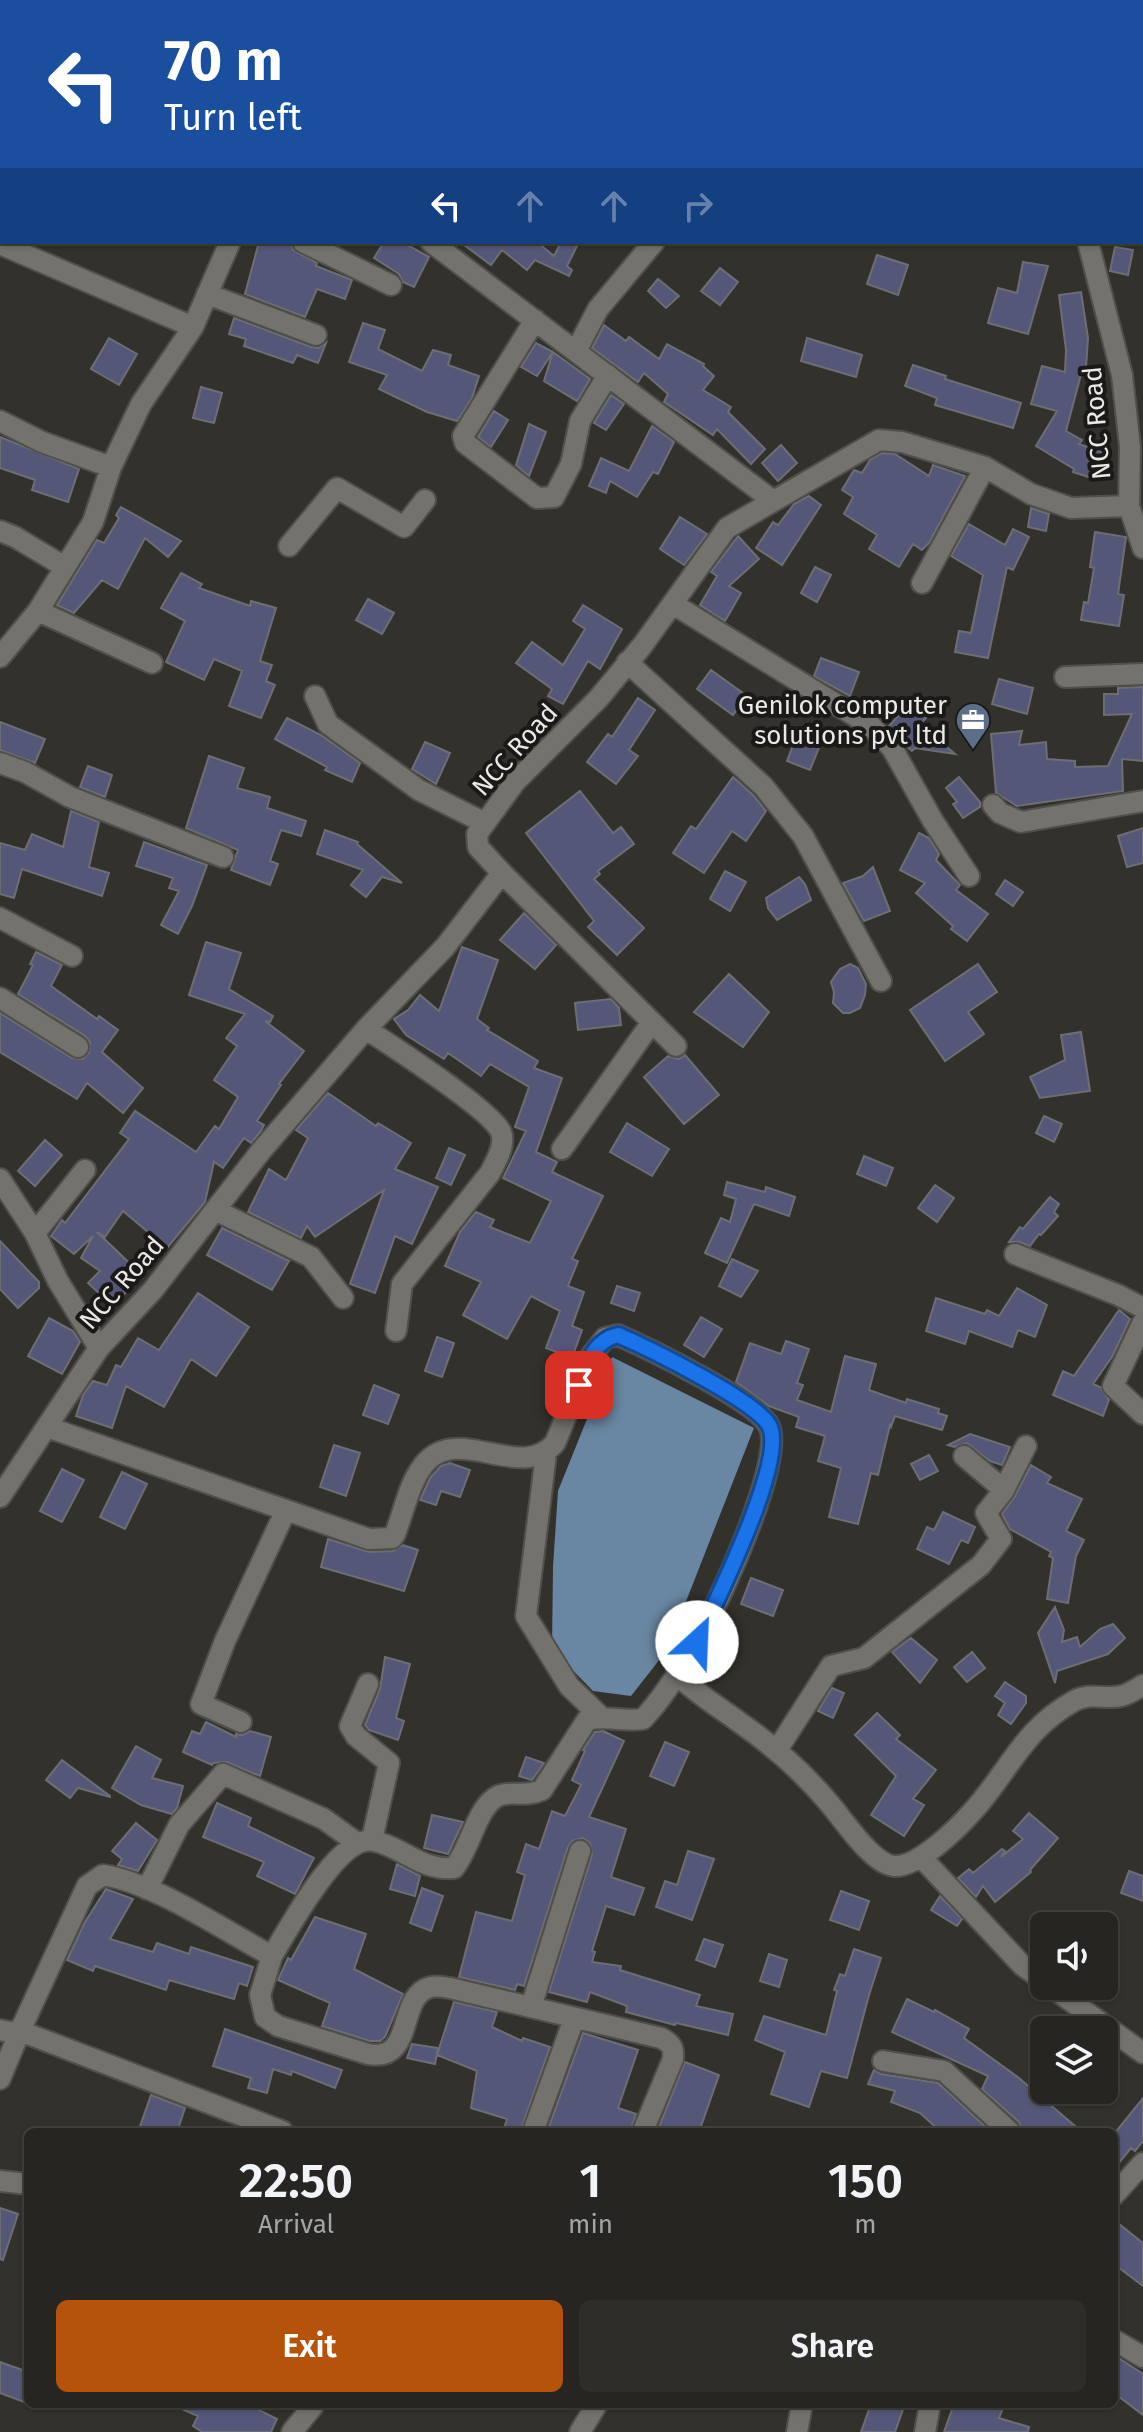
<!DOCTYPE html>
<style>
body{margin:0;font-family:"Fira Sans",sans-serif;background:#2e2d2a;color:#f1f3f6;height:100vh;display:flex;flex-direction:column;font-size:30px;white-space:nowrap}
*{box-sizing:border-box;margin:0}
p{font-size:26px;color:#a4a5a5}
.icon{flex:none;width:44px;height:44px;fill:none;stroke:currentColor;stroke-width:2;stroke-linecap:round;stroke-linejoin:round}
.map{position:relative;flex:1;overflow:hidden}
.drawer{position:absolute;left:24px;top:2128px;width:1094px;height:280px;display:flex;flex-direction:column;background:#262521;border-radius:12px;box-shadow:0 2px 6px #0004,0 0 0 2px #42423f}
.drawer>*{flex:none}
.banner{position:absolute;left:0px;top:0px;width:1144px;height:244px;box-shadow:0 2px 6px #0004,0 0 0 2px #42423f;background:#1a4fa0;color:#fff;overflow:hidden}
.buttons{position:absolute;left:1030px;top:1912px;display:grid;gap:16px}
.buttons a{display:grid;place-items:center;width:88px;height:88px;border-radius:12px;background:#262521;box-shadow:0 2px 6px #0004,0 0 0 2px #42423f;font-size:40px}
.pin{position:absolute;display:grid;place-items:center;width:68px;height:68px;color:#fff;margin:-34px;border-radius:16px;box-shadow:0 4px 12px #0006}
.me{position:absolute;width:88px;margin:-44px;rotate:25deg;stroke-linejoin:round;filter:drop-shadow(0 0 6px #0008)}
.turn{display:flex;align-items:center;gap:28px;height:168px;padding:0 32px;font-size:36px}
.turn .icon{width:104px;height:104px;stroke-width:2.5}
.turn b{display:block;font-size:56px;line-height:68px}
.lanes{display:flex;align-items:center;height:76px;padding:0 32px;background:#0003;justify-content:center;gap:40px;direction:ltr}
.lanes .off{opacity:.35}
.eta{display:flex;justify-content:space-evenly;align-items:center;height:136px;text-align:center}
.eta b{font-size:48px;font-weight:600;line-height:56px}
.action{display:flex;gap:16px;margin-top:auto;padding:16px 32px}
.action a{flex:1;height:92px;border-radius:12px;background:#b45309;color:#fff;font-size:32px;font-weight:600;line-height:92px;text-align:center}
.action a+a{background:#2e2d2a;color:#f1f3f6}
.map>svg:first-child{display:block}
.water{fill:#6987a2}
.building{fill:#555778;stroke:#6d6e74;stroke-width:2}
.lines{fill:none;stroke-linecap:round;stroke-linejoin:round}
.minor-casing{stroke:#514f4b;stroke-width:24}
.minor{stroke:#74726c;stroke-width:20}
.route-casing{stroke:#114b97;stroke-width:20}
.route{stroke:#1a73e8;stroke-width:14}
.labels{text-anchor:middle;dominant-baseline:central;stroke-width:8;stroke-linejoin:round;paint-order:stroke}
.street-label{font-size:26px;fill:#eae9e6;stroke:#1a1917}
.poi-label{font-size:26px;fill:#eae9e6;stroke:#1a1917;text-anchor:end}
</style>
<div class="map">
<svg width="1143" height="2432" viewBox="0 0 1143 2432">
<rect width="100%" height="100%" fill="#33312c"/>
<path class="water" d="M612 1357 754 1428 667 1650 631 1696 593 1691 552 1649 553 1567 558 1491Z"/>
<path class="building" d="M259 242H290L293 250 317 263 316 266 352 280 345 299 317 289 305 317 245 294Z
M384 242H402L429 257 414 287 403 282 399 274 374 258Z
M460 242H537L554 256 561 242H579L567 266 572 270 569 276 535 260 527 270 502 250 491 265Z
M1115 247 1133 250 1128 275 1110 271Z
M877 255 908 265 898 295 867 284Z
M1023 262 1048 266 1028 334 988 323 998 288 1017 293Z
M720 268 738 282 720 305 701 291Z
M658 279 679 296 666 308 648 291Z
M1081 292 1088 338 1086 368 1083 367 1066 431 1082 440 1079 444 1107 454 1098 480 1073 472 1074 469 1036 446 1057 411 1031 404 1042 366 1065 372 1066 350 1059 295Z
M234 318 311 347 319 348 326 343 318 363 297 355 293 363 244 346 246 339 229 334Z
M363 323 385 330 378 349 422 371 433 350 451 355 448 365 479 376 472 398 457 421 427 412 379 389 387 375 349 362Z
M604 325 626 341 629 337 659 359 667 344 704 364 703 366 714 376 703 390 731 407 728 412 765 449 751 464 717 429 713 435 664 402 668 394 644 373 638 382 592 348Z
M109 338 137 354 119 385 91 369Z
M807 338 862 355 856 377 801 361Z
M536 343 553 352 537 376 521 367Z
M553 352 590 379 577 401 544 381Z
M913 365 946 376 945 379 1021 403 1013 428 935 405 937 398 905 386Z
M201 387 222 393 214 423 193 418Z
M611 395 624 404 606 430 594 423Z
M494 411 508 420 491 447 478 437Z
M529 424 546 432 529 476 516 465Z
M652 426 674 442 658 474 653 472 637 497 610 481 606 493 589 486 601 458 629 471Z
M0 437 79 469 68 502 32 490 35 480 0 468Z
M781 445 797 463 778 481 762 463Z
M882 453 895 454 929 476 933 465 965 476 929 543 922 550 913 544 899 567 869 549 877 535 844 514 853 497 842 490 854 470 862 473 870 460Z
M809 496 821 505 782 565 756 548 773 522 778 525 794 504Z
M121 507 181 541 168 557 145 538 118 589 102 580 74 613 57 605 97 540 104 543 119 518 116 515Z
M1031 508 1049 514 1046 531 1028 527Z
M680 517 707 534 684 565 660 549Z
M969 524 1005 545 1013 529 1029 537 1013 570 1007 567 988 658 955 652 959 631 971 633 983 575 951 556Z
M1095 532 1126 537 1118 594 1124 595 1119 626 1081 620 1084 602 1088 603 1094 568 1090 567Z
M738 536 759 559 729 586 741 593 725 621 700 605 717 576 711 572Z
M815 567 831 575 817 602 801 593Z
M181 573 202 584 199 588 250 606 251 601 276 608 260 661 272 665 266 681 275 685 261 718 229 706 242 671 214 659 204 680 166 662 185 621 161 608Z
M368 599 394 613 382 634 356 620Z
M583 605 622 629 600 669 588 661 563 704 548 696 552 689 516 663 532 642 563 665 585 629 573 621Z
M821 658 859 672 850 696 814 676Z
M711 670 747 696 733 715 697 689Z
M999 679 1033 688 1027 714 992 704Z
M1143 687V761L1122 759 1123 791 1017 806 996 793 991 734 1022 731 1019 745 1046 742 1047 759 1075 761V767L1108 766 1132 714 1104 715V694H1118V688Z
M638 698 655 710 629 750 638 756 616 784 587 762 608 734 612 737Z
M909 704 926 718 920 724 955 754 915 748 912 751 906 746 889 726Z
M287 718 321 735 360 763 352 782 325 770 327 767 275 739Z
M0 722 45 739 35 763 0 750Z
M800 727 824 735 810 770 787 761Z
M425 742 450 753 436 784 412 769Z
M209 756 244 768 237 788 270 797 267 808 306 821 301 836 281 830 270 861 278 864 270 885 231 870 238 850 186 828Z
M88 766 112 775 105 797 80 787Z
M733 777 753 795 766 811 746 841 732 831 704 873 673 853 691 826 696 829Z
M959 777 980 802V807L963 818 953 804 957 802 946 788Z
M580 791 613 833 621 827 634 844 598 871 600 874 594 879 644 928 617 955 588 927 594 921 526 833Z
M71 811 99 822 89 867 109 873 102 896 22 869 14 898 0 894V843L25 850 32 834 63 847Z
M1143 828V863L1127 867 1118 836Z
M325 830 358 842 357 844 402 883 382 877 366 897 351 885 363 870 317 854Z
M919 833 929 838 939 854 936 860 960 885 956 890 988 914 967 941 951 929 953 926 916 893 925 883 900 870Z
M144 842 207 865 192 906 178 934 161 925 179 891 169 888 173 878 136 866Z
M873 867 890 911 864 921 843 883 863 876Z
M725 871 746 882 730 911 710 899Z
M799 877 805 884 811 900 777 920 768 908 766 898Z
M1005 880 1023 892 1013 906 996 894Z
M524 913 556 945 535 969 500 940Z
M206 942 241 953 229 989 273 1016 270 1022 265 1021 304 1051 279 1084 281 1085 257 1121 264 1125 261 1131 251 1143 244 1138 223 1168 214 1162 205 1202 167 1248 123 1211 105 1237 97 1232 142 1275 113 1306 88 1283 100 1271 81 1258 93 1236 74 1254 51 1236 62 1220 65 1223 129 1139 120 1133 135 1111 196 1152 215 1126 219 1129 238 1097 214 1080 237 1046 226 1038 245 1014 189 995Z
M462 947 498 960 477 1019 489 1028 487 1030 538 1061 534 1068 562 1078 536 1152 557 1162 552 1172 603 1196 572 1259 578 1261 568 1286 584 1292 572 1326 582 1330 572 1358 546 1348 560 1311 531 1296 507 1339 463 1315 481 1282 445 1266 460 1232 476 1212 494 1220 490 1227 530 1243 551 1201 503 1178 526 1131 515 1127 529 1087 490 1064 481 1076 448 1053 444 1059 406 1035 394 1019 408 1010 420 995 439 1011Z
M36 952 62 965 51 986 97 1019 99 1016 118 1030 102 1052 143 1088 123 1113 87 1083 77 1099 0 1052V1013L72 1058 83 1059 89 1053 90 1042 85 1036 18 994 33 965 30 964Z
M850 964 858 968 866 984 865 995 860 1008 850 1013H843L833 1003 834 992 831 982 840 969Z
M978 964 997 992 968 1012 984 1034 945 1061 910 1010Z
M729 974 769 1012 743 1047 694 1012Z
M611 999 619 1008 621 1025 578 1030 575 1003Z
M1081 1032 1090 1091 1040 1098 1030 1077 1065 1060 1061 1035Z
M685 1055 719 1095 684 1124 644 1077 668 1056 679 1059Z
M328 1093 376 1126 378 1123 411 1143 395 1169 438 1187 412 1244 395 1236 375 1293 350 1284 384 1190 315 1237 307 1226 301 1238 248 1212 269 1169 286 1180 308 1138 296 1130Z
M1044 1116 1062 1124 1054 1142 1036 1133Z
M627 1123 669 1149 652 1176 610 1152Z
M45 1140 62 1155 35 1186 18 1171Z
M449 1148 465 1155 451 1185 436 1178Z
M864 1156 893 1168 886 1186 857 1174Z
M727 1182 765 1192 766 1187 795 1197 789 1216 754 1204 727 1263 705 1253 721 1218 730 1222 736 1199 724 1195Z
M935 1185 954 1198 937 1222 918 1208Z
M1050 1197 1059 1204 1054 1212 1058 1216 1041 1235 1039 1234 1030 1246 1019 1242H1009L1020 1227 1023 1229Z
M222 1228 289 1261 272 1290 207 1255Z
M0 1241 39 1282V1288L18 1308 0 1289Z
M732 1259 758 1271 741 1297 719 1286Z
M617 1286 640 1293 634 1311 611 1303Z
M1017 1288 1047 1305 1035 1337 1018 1330 1012 1347 969 1331 965 1344 926 1331 936 1298 985 1314 987 1310 999 1316Z
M198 1293 249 1327 216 1376 191 1359 164 1407 126 1386 112 1428 76 1416 83 1395 93 1381 107 1385 116 1365 121 1367 138 1338 159 1350Z
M1119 1310 1130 1319 1112 1357 1093 1384 1100 1387 1109 1400 1103 1416 1053 1395 1063 1371 1074 1376Z
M701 1317 722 1329 704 1357 684 1345Z
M49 1318 73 1331 80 1342 62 1374 28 1356Z
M437 1337 454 1343 442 1377 425 1371Z
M786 1341 809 1349 797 1383 803 1385 797 1400 831 1412 845 1356 876 1364 869 1390 906 1403 907 1399 939 1409 938 1413 947 1416 942 1430 895 1416 891 1427 890 1425 878 1475 871 1473 858 1524 829 1517 841 1468 818 1461 825 1436 796 1427 799 1417 769 1406 736 1382 750 1343 781 1354Z
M374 1385 399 1395 388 1424 363 1415Z
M970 1434 1010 1447 1002 1465 990 1461 967 1443 954 1447 948 1445Z
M334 1445 360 1453 346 1496 320 1487Z
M929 1455 938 1471 920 1480 911 1464Z
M450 1463 470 1470 460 1497 441 1491 436 1505 420 1500 430 1478 441 1466Z
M1031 1465 1051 1477 1047 1483 1082 1499 1066 1531 1084 1540 1076 1556 1068 1603 1047 1599 1053 1558 1049 1556 1051 1552 1010 1529 1002 1514 1015 1496Z
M62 1469 84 1480 62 1522 40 1511Z
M122 1472 147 1484 125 1529 100 1517Z
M943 1512 975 1527 968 1543 961 1540 949 1564 917 1549 927 1527 934 1530Z
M328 1539 369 1552 393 1551 403 1545 418 1550 404 1591 321 1567Z
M751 1578 783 1590 773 1616 741 1604Z
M1055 1607 1064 1630 1062 1642 1077 1637 1080 1647 1100 1629 1113 1624 1125 1638 1108 1654 1057 1671 1055 1683 1038 1633Z
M911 1638 937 1660 920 1683 892 1652Z
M972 1652 985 1668 967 1682 954 1667Z
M385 1657 410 1664 396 1718 404 1721 398 1740 369 1730 365 1725 380 1689Z
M1005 1682 1026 1696V1703L1011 1724 998 1715 1005 1703 995 1696Z
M832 1688 844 1693 833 1718 818 1711Z
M877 1713 900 1735 896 1739 936 1770 913 1799 924 1805 904 1836 871 1815 896 1776 855 1735Z
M206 1722 236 1737V1734L243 1735 250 1731 271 1737 260 1776 227 1762 213 1763 212 1765 183 1752 192 1731 200 1734Z
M603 1731 624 1741 589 1817 626 1829 611 1877 644 1888 634 1915 606 1906 592 1951 595 1952 592 1962 621 1966 620 1970 700 1995 696 2006 733 2014 728 2035 676 2023 675 2025 626 2012 627 2006 590 1992 587 2002 549 1992 592 1855 590 1843 583 1838 572 1841 568 1847 524 1986 517 1984 515 1990 459 1977 476 1912 512 1921 525 1875 517 1872 526 1844 539 1849 552 1811 565 1816 581 1785 572 1780 585 1751 583 1750 595 1732Z
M665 1742 689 1752 674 1786 650 1776Z
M136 1746 161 1760 152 1778 183 1786 177 1808 172 1814 141 1805 112 1788Z
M526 1757 544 1763 532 1780 519 1776Z
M62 1760 110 1796V1797L78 1788 70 1798 46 1780Z
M217 1803 251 1818 248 1826 314 1858 295 1894 257 1876 264 1862 203 1837Z
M1029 1813 1058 1838 1030 1870 1031 1872 995 1902 983 1886 976 1897 958 1878 969 1869 973 1873 1002 1849 1005 1851 1001 1857 1023 1839 1013 1831Z
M432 1815 463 1822 448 1854 424 1848Z
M136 1823 157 1840 138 1871 118 1865 122 1859 112 1851Z
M688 1851 714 1859 692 1920 656 1907 665 1881 677 1885Z
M397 1864 420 1876 415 1896 390 1889Z
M1129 1871 1143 1876V1901L1121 1893Z
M422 1888 443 1896 431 1931 410 1923Z
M106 1889 133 1899 110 1939 153 1952 157 1943 189 1954 191 1947 253 1967 247 1986 239 1983 234 1999 169 1980 166 1990 95 1966 93 1971 67 1960 85 1922Z
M841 1891 869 1901 859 1930 830 1920Z
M940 1896 962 1919 957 1926 931 1910Z
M315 1917 366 1934 354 1969 403 1994 385 2037 380 2041H370L322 2026 330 2003 278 1980 288 1958 291 1960Z
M704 1939 723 1945 715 1967 696 1960Z
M854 1949 881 1958 869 1995 847 2078 821 2071 809 2107 771 2094 785 2052 755 2040 764 2016 826 2035 837 1991 834 1990 840 1974 845 1976Z
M769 1954 787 1960 779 1987 760 1981Z
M907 1999 934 2012 935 2010 969 2029 964 2038 1019 2078 1082 2132H1023L1019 2122 982 2089 988 2076 892 2032Z
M454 2002 497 2012 492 2027 522 2041 523 2038 550 2047 520 2132H503L507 2119 471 2108 477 2071 437 2055Z
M225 2029 342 2070 335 2088 292 2071 291 2075 273 2069 267 2093 248 2088 251 2078 213 2066Z
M583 2033 638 2050 618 2108 636 2114 630 2132H547Z
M412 2044 438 2048 435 2064 407 2058Z
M685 2062 719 2075 699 2132H657Z
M874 2070 881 2074 938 2083 991 2132H941L920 2113 891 2102 895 2091 868 2084Z
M151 2095 185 2108 177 2132H138Z
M1143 2098V2141L1135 2151 1131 2148 1114 2169V2134Z
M0 2208 18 2214 3 2260 0 2259Z
M1114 2220 1143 2243V2286L1114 2264Z
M1114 2355 1143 2374V2415L1114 2393Z
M0 2362 28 2372V2390L24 2402 0 2393Z
M170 2404H247L277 2419 271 2432H202L193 2426 198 2416Z
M871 2404H905L895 2432H861Z
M954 2404H993L1003 2408 999 2418 1029 2427 1028 2432H944Z"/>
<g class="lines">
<g class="minor-casing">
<path id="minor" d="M446 0V2
M792 0 795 2
M1019 0V2
M363 2 369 0
M668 2V0
M0 96 2 97
M1142 213H1143
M303 242 391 285
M431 242 772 500
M1088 242 1122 375 1130 447 1129 506
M0 244 193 327
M207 294 316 335
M535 320 463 436 465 443 537 498 554 497 571 464 580 421 608 375
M576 351 598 309 654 242
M0 421 42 442 111 467
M0 531 15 537 65 567
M289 546 337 488 404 527 425 500
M922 583 985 467
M673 604 870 725 892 748 933 821 969 876
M38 611 152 663
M0 657 38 611 93 522 111 467 141 404 193 327 230 242
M627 662 763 786 803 836 881 981
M1065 677 1143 674
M315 696 328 724 419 790 485 823
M0 763 25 772 70 797 223 857
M993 805 1000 813 1021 822 1143 801
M502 873 676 1046
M0 918 72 956
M0 998 78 1047
M366 1029C392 1046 491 1110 501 1132 506 1145 496 1161 490 1173L402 1284 396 1331
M562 1149 652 1022
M0 1179 35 1233 58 1281 99 1348
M215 1210 311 1257 343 1298
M35 1233 85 1170
M1015 1254 1118 1295 1143 1308
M1143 1322 1113 1386 1143 1414
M47 1427 369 1539 392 1538 395 1534C403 1514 408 1488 420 1470 453 1417 519 1485 555 1443L591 1356 605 1338 618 1335C647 1348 755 1400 769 1426 786 1459 716 1609 696 1643 681 1669 664 1697 643 1719 624 1722 606 1715 587 1720L542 1790C524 1798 511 1790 498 1796 477 1806 470 1849 454 1868 421 1871 403 1847 374 1841 339 1833 288 1930 272 1956
M546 1454 526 1616 569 1686 601 1717
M964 1456 1004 1490
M0 1497 99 1348 153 1290 261 1151 366 1029 445 947 502 873 478 847 477 834 515 782 598 699 642 646 727 528 879 440 902 442 985 467 1031 494 1071 508 1129 506 1143 548
M676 1674C696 1693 717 1706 739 1722 772 1745 803 1772 829 1803 843 1819 872 1864 894 1866 917 1868 957 1829 972 1812 1009 1772 1022 1730 1074 1701 1090 1692 1105 1700 1121 1696 1129 1694 1136 1689 1143 1685
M368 1684 350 1726 356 1736 389 1763 372 1840
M241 1722 201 1704 225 1641 285 1512
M777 1750 831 1666 864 1658 981 1565 1001 1539 986 1513 1004 1490 1026 1446
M921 1857 1022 1965 1044 1981
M147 1889 179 1825 223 1774 324 1819 357 1843
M1050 1986 1143 2053
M531 2007 580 1851
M0 2030 10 2032 20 2031 87 1886 103 1875C155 1883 225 1931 272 1956L260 1995 265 2017 278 2026 368 2054C416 2063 396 1995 431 1987 436 1986 444 1987 450 1988L661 2038C671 2043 674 2047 673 2059L643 2131
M883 2061 944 2071 1010 2132
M0 2079 20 2031 282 2131
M533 2132 574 2019
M0 2181 28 2184
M1114 2195 1143 2163
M1114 2340 1143 2357
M292 2432 313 2406
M580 2432 597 2404
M797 2432 802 2404
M925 2432 930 2404"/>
</g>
<use href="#minor" class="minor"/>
</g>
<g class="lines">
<g class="route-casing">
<path id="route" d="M579 1385C587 1364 594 1340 618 1335 648 1348 754 1400 769 1425 788 1459 714 1605 697 1642"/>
</g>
<use href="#route" class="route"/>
</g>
<defs>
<g id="office-pin" transform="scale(1.8)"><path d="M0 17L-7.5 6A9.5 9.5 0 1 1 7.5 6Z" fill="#5c6f8a" stroke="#1a1917"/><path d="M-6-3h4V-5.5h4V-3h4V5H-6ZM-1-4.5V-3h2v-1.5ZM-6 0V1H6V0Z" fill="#fff"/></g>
</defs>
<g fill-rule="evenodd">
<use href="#office-pin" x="973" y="720"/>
</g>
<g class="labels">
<g class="street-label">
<text transform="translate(1097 423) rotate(-95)">NCC Road</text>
<text transform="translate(515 750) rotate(-48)">NCC Road</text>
<text transform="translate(122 1283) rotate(-49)">NCC Road</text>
</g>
<g class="poi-label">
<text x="947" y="705">Genilok computer<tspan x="947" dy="30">solutions pvt ltd</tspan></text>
</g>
</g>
</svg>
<div class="buttons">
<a><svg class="icon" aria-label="sound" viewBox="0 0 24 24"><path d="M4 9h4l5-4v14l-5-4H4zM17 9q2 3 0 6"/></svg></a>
<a><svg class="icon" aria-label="layers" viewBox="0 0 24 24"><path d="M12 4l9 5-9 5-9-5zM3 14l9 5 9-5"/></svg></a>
</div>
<div class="pin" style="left:579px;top:1385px;background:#d93025"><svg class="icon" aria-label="arrive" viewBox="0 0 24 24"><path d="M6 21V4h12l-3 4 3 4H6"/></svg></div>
<svg class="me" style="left:697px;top:1642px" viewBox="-20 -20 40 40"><circle r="19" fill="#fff"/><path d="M0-13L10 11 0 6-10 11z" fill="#1a73e8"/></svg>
<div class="banner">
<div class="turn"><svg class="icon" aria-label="left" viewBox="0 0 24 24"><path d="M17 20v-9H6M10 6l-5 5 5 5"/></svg><div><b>70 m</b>Turn left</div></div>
<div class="lanes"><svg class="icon" aria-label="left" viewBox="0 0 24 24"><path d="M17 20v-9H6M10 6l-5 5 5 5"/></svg><svg class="icon off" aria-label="ahead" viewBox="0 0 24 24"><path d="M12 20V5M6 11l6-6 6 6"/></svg><svg class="icon off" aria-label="ahead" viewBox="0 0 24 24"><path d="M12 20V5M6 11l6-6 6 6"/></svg><svg class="icon off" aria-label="right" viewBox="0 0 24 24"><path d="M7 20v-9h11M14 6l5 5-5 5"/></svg></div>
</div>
<section class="drawer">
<div class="eta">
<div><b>22:50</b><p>Arrival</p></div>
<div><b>1</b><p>min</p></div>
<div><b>150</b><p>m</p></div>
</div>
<div class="action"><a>Exit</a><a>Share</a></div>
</section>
</div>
